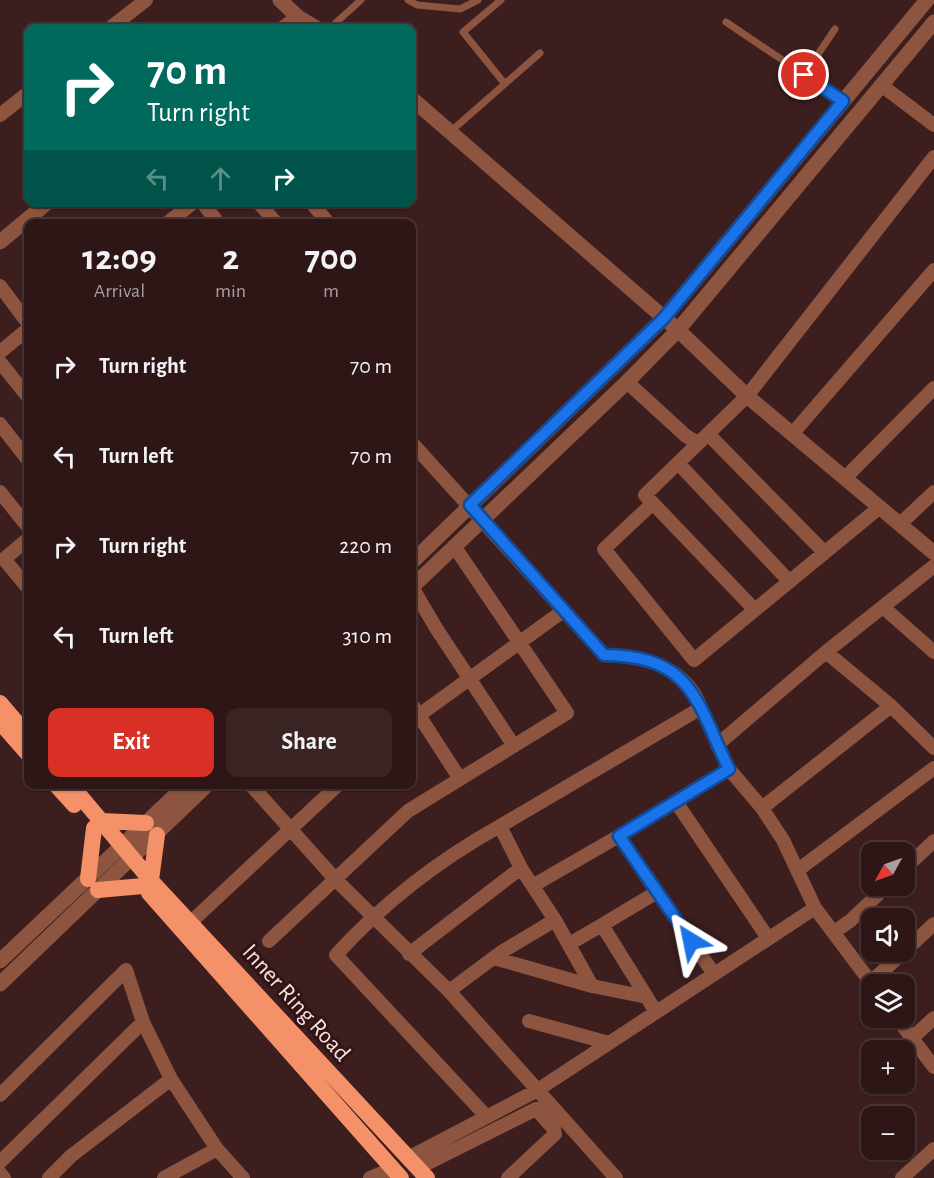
<!DOCTYPE html>
<meta charset="utf-8">
<style>
body{margin:0;font-family:"Alegreya Sans",sans-serif;background:#3a2323;color:#f1f3f6;height:100vh;display:flex;flex-direction:column;font-size:22px;white-space:nowrap}
*{box-sizing:border-box;margin:0}
p{font-size:20px;color:#a79fa1}
.icon{flex:none;width:33px;height:33px;fill:none;stroke:currentColor;stroke-width:2;stroke-linecap:round;stroke-linejoin:round}
.map{position:relative;flex:1;overflow:hidden}
.details{position:absolute;left:24px;top:219px;width:392px;height:570px;display:flex;flex-direction:column;background:#2e1616;border-radius:12px;box-shadow:0 2px 4px #0004,0 0 0 2px #493535}
.details>*{flex:none}
.guide{position:absolute;left:24px;top:24px;width:392px;height:183px;border-radius:12px;box-shadow:0 2px 4px #0004,0 0 0 2px #493535;background:#00695c;color:#fff;overflow:hidden}
.needle{width:39px;rotate:230deg}
.controls{position:absolute;left:861px;top:842px;display:grid;gap:12px}
.controls a{display:grid;place-items:center;width:54px;height:54px;border-radius:12px;background:#2e1616;box-shadow:0 2px 4px #0004,0 0 0 2px #493535;font-size:30px}
.pin{position:absolute;display:grid;place-items:center;width:51px;height:51px;color:#fff;margin:-26px;border:3px solid #fff;border-radius:50%;box-shadow:0 2px 6px #0007}
.me{position:absolute;width:66px;margin:-33px;rotate:325deg;stroke-linejoin:round;filter:drop-shadow(0 0 4px #0008)}
.turn{display:flex;align-items:center;gap:21px;height:126px;padding:0 24px;font-size:27px}
.turn .icon{width:78px;height:78px;stroke-width:2.5}
.turn b{display:block;font-size:42px;line-height:51px}
.lanes{display:flex;align-items:center;height:57px;padding:0 24px;background:#0003;justify-content:center;gap:30px;direction:ltr}
.lanes .off{opacity:.35}
.eta{display:flex;justify-content:space-evenly;align-items:center;height:102px;text-align:center}
.eta b{font-size:36px;font-weight:600;line-height:42px}
.cta{display:flex;gap:12px;margin-top:auto;padding:12px 24px}
.cta a{flex:1;height:69px;border-radius:12px;background:#d93025;color:#fff;font-size:24px;font-weight:600;line-height:69px;text-align:center}
.cta a+a{background:#3a2323;color:#f1f3f6}
ul{padding:0;list-style:none}
li{display:flex;align-items:center;gap:18px;height:90px;padding:0 24px}
li div{flex:1}
li b{display:block;font-size:22px}
li em{font-style:normal}
.map>svg:first-child{display:block}
.lines{fill:none;stroke-linecap:round;stroke-linejoin:round}
.service{stroke:#8d553f;stroke-width:7}
.minor{stroke:#8d553f;stroke-width:14}
.tertiary{stroke:#8d553f;stroke-width:15}
.trunk{stroke:#f49168;stroke-width:16}
.route-casing{stroke:#114b97;stroke-width:15}
.route{stroke:#1a73e8;stroke-width:10}
.labels{text-anchor:middle;dominant-baseline:central;stroke-width:6;stroke-linejoin:round;paint-order:stroke}
.street-label{font-size:24px;fill:#f6e1e0;stroke:#321415}
</style>
<div class="map">
<svg width="934" height="1178" viewBox="0 0 934 1178">
<rect width="100%" height="100%" fill="#3d1e1e"/>
<g class="lines">
<path class="service" d="M408 0 417 5 460 9 478 0
M501 0 463 32 505 84
M726 22 843 101
M330 28 361 0
M804 75 835 29
M450 132 540 53"/>
<path class="minor" d="M110 28 146 0
M881 85 934 125
M0 115 28 93
M202 202 219 224
M258 202 277 224
M311 202 329 224
M166 224 194 202
M0 286 28 323
M0 352 28 329
M0 362 28 397
M627 382 686 436 698 443 696 445
M0 424 28 460
M793 433 934 270
M708 434 824 552
M411 442 604 655C644 656 686 666 701 708L500 826 521 868 555 920 500 953 449 991
M678 463 789 581
M845 478 934 388
M0 492 28 527
M653 503 604 549 694 660 880 507
M900 524 934 492
M28 539 4 559 28 588
M454 546 567 713 460 779
M412 587 436 628 514 746
M883 607 934 652
M754 609 645 495 747 396 934 157
M826 652 934 566
M411 721 563 611
M717 745 826 652 891 706 934 748
M250 784 336 880 449 991 616 1178
M676 802 768 938
M762 808 891 706
M904 869 934 841
M798 870 934 768
M534 885 619 836
M657 892 619 836 729 769
M815 908 872 984
M555 920 592 986 647 997
M191 922 339 784
M834 932 850 921 888 885
M269 941 408 811 460 779 411 703
M569 944 602 925
M409 954 521 868
M494 958 592 986
M871 982 934 924
M656 1012 602 925 657 892 714 974
M896 1017 934 1067
M529 1021 609 1043
M912 1038 934 1018
M0 1095 126 970 143 1022 171 1079 217 1149
M487 1117 336 955C384 902 437 861 500 826
M408 1158 536 1091 815 908 783 840 762 808 729 769 701 708
M0 1162 143 1022
M418 1168 536 1109 554 1129 555 1134 508 1178
M0 1173 4 1178
M49 1178 71 1156 171 1079
M164 1178 217 1149 243 1178
M370 1178 392 1169
M902 1178 934 1149"/>
<path class="tertiary" d="M280 0 298 17 316 28
M283 28 298 17
M411 98 678 330 747 396 934 553
M0 242 48 202
M411 563 664 318 927 0
M411 588 627 382 678 330 934 22
M0 961 187 784
M0 984 208 784"/>
<path class="trunk" d="M0 703 28 736
M0 722 28 754
M55 784 74 805
M70 784 154 884 427 1178
M101 821 146 823
M88 879 94 828
M151 880 157 835
M98 890 143 886
M149 893 401 1178"/>
</g>
<g class="lines">
<g class="route-casing">
<path id="route" d="M691 941 619 836 729 769C696 701 693 656 604 655L470 505 664 318 843 101 804 75"/>
</g>
<use href="#route" class="route"/>
</g>
<g class="labels">
<g class="street-label">
<text transform="translate(296 1003) rotate(48)">Inner Ring Road</text>
</g>
</g>
</svg>
<div class="controls">
<a><svg class="needle" viewBox="-14 -14 28 28"><path d="M0-13l5 13h-10z" fill="#e53935"/><path d="M0 13l5-13h-10z" fill="#a79fa1"/></svg></a>
<a><svg class="icon" aria-label="sound" viewBox="0 0 24 24"><path d="M4 9h4l5-4v14l-5-4H4zM17 9q2 3 0 6"/></svg></a>
<a><svg class="icon" aria-label="layers" viewBox="0 0 24 24"><path d="M12 4l9 5-9 5-9-5zM3 14l9 5 9-5"/></svg></a>
<a>+</a>
<a>−</a>
</div>
<div class="pin" style="left:804px;top:75px;background:#d93025"><svg class="icon" aria-label="arrive" viewBox="0 0 24 24"><path d="M6 21V4h12l-3 4 3 4H6"/></svg></div>
<svg class="me" style="left:691px;top:941px" viewBox="-20 -20 40 40"><path d="M0-17L14 15 0 8-14 15z" fill="#1a73e8" stroke="#fff" stroke-width="4"/></svg>
<div class="guide">
<div class="turn"><svg class="icon" aria-label="right" viewBox="0 0 24 24"><path d="M7 20v-9h11M14 6l5 5-5 5"/></svg><div><b>70 m</b>Turn right</div></div>
<div class="lanes"><svg class="icon off" aria-label="left" viewBox="0 0 24 24"><path d="M17 20v-9H6M10 6l-5 5 5 5"/></svg><svg class="icon off" aria-label="ahead" viewBox="0 0 24 24"><path d="M12 20V5M6 11l6-6 6 6"/></svg><svg class="icon" aria-label="right" viewBox="0 0 24 24"><path d="M7 20v-9h11M14 6l5 5-5 5"/></svg></div>
</div>
<section class="details">
<div class="eta">
<div><b>12:09</b><p>Arrival</p></div>
<div><b>2</b><p>min</p></div>
<div><b>700</b><p>m</p></div>
</div>
<ul>
<li><svg class="icon" aria-label="right" viewBox="0 0 24 24"><path d="M7 20v-9h11M14 6l5 5-5 5"/></svg><div><b>Turn right</b></div><em>70 m</em></li>
<li><svg class="icon" aria-label="left" viewBox="0 0 24 24"><path d="M17 20v-9H6M10 6l-5 5 5 5"/></svg><div><b>Turn left</b></div><em>70 m</em></li>
<li><svg class="icon" aria-label="right" viewBox="0 0 24 24"><path d="M7 20v-9h11M14 6l5 5-5 5"/></svg><div><b>Turn right</b></div><em>220 m</em></li>
<li><svg class="icon" aria-label="left" viewBox="0 0 24 24"><path d="M17 20v-9H6M10 6l-5 5 5 5"/></svg><div><b>Turn left</b></div><em>310 m</em></li>
</ul>
<div class="cta"><a>Exit</a><a>Share</a></div>
</section>
</div>
